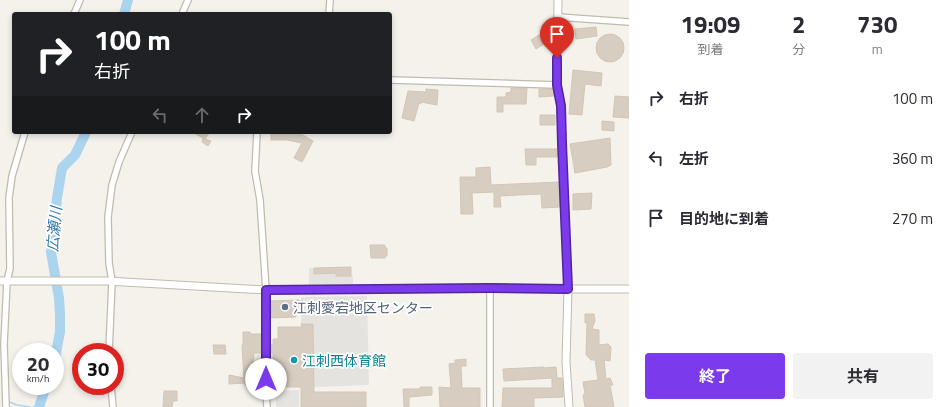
<!DOCTYPE html>
<html lang="ja">
<meta charset="utf-8">
<style>
body{margin:0;font-family:"Titillium Web","Noto Sans JP",sans-serif;background:#f2f2f3;color:#2b2b33;height:100vh;display:flex;flex-direction:column;font-size:15px;white-space:nowrap}
*{box-sizing:border-box;margin:0}
p{font-size:13px;color:#7c7c81}
.icon{flex:none;width:22px;height:22px;fill:none;stroke:currentColor;stroke-width:2;stroke-linecap:round;stroke-linejoin:round}
.map{position:relative;flex:1;overflow:hidden}
.side{display:flex;flex-direction:column;background:#fff;width:320px}
.side>*{flex:none}
.hud{position:absolute;left:12px;top:12px;width:380px;height:122px;border-radius:4px;box-shadow:0 2px 6px #0003;background:#202124;color:#fff;overflow:hidden}
.speed{position:absolute;left:12px;top:343px;display:flex;gap:8px;font-size:20px;font-weight:700;text-align:center}
.speed>*{display:grid;place-content:center;width:52px;height:52px;border-radius:50%;background:#fff;box-shadow:0 2px 6px #0003;line-height:1}
.speed small{font-size:10px;font-weight:400}
.speed .limit{border:6px solid #d22;background:#fff;color:#111}
.pin{position:absolute;display:grid;place-items:center;width:34px;height:34px;color:#fff;margin:-41px -17px;border-radius:50% 50% 50% 0;rotate:-45deg;box-shadow:0 0 4px #0007}
.pin .icon{rotate:45deg}
.me{position:absolute;width:44px;margin:-22px;rotate:0deg;stroke-linejoin:round;filter:drop-shadow(0 0 3px #0008)}
.turn{display:flex;align-items:center;gap:14px;height:84px;padding:0 16px;font-size:18px}
.turn .icon{width:52px;height:52px;stroke-width:2.5}
.turn b{display:block;font-size:28px;line-height:34px}
.lanes{display:flex;align-items:center;height:38px;padding:0 16px;background:#0003;justify-content:center;gap:20px;direction:ltr}
.lanes .off{opacity:.35}
.eta{display:flex;justify-content:space-evenly;align-items:center;height:68px;text-align:center}
.eta b{font-size:24px;font-weight:700;line-height:28px}
.button{display:flex;gap:8px;margin-top:auto;padding:8px 16px}
.button a{flex:1;height:46px;border-radius:4px;background:#7c3aed;color:#fff;font-size:16px;font-weight:700;line-height:46px;text-align:center}
.button a+a{background:#f2f2f3;color:#2b2b33}
ul{padding:0;list-style:none}
li{display:flex;align-items:center;gap:12px;height:60px;padding:0 16px}
li div{flex:1}
li b{display:block;font-size:15px}
li em{font-style:normal}
main{display:flex;flex:1;min-height:0}
.map>svg:first-child{display:block}
.parking{fill:#e4e3e0}
.lines{fill:none;stroke-linecap:round;stroke-linejoin:round}
.stream{stroke:#abd4ef;stroke-width:1.5}
.river{stroke:#abd4ef;stroke-width:10}
.building{fill:#d7cec1;stroke:#d2c6b5}
.minor-casing{stroke:#c1baae;stroke-width:8}
.tertiary-casing{stroke:#c1baae;stroke-width:9}
.minor{stroke:#fff;stroke-width:5.5}
.tertiary{stroke:#fff;stroke-width:7}
.route-casing{stroke:#51269a;stroke-width:10}
.route{stroke:#7c3aed;stroke-width:7}
.service-dot{fill:#5c6f8a;stroke:#fff;stroke-width:1.5}
.culture-dot{fill:#0f9aa8;stroke:#fff;stroke-width:1.5}
.labels{text-anchor:middle;dominant-baseline:central;stroke-width:3.5;stroke-linejoin:round;paint-order:stroke}
.service-label{font-size:14px;fill:#4e5e75;stroke:#fff;text-anchor:start}
.culture-label{font-size:14px;fill:#0d838f;stroke:#fff;text-anchor:start}
.water-label{font-size:15px;font-style:italic;fill:#327aac;stroke:#fff}
</style>
<main>
<div class="map">
<svg width="629" height="407" viewBox="0 0 629 407">
<rect width="100%" height="100%" fill="#f5f2ec"/>
<path class="parking" d="M309 268H314L315 274 336 273 337 276 353 275V284L309 285Z
M367 296 369 385 314 387 313 324H301V297Z
M299 390V407H276V391Z"/>
<g class="lines">
<path class="stream" d="M7 401 17 405 30 407
M33 407H39"/>
<path class="river" d="M124 14 128 0
M55 358 60 332V314L59 298 51 252 57 198 62 168 75 155 86 132
M39 407 46 386"/>
</g>
<path class="building" d="M596 27 597 36 576 39 575 29Z
M544 32 549 41 536 49 531 40Z
M596 48a14 14 0 1 1 28 0a14 14 0 1 1-28 0Z
M573 70 602 73 601 86 585 84 582 115 569 114Z
M511 88H527L526 104H503V112H497V97H506V93L511 92Z
M426 89 438 90 437 105 421 102V104L419 103 414 121 402 118 408 91 426 92Z
M539 89H553L554 96 539 97Z
M615 96 629 97V118L613 117Z
M540 115H555V125H540Z
M602 121 614 122V131L602 130Z
M192 132H210L205 139 211 141 208 146 202 142 203 138Z
M271 132H287L301 134 313 141 302 162 294 158 302 143 287 140H271Z
M610 138 611 165 607 167 575 173 570 144Z
M525 149H557V157H536V165H526Z
M490 167 491 185 559 182 560 207 542 208 541 194 500 196 501 207H494V192L472 193 473 214H461L460 177H476V168Z
M592 193 591 209 573 210V194Z
M370 245H385V248H387V256H385V258H371Z
M351 267V276H336V273L314 274V268Z
M299 300 300 314H296V317L270 318V301Z
M585 314H594L595 321 592 329 599 330V345L608 344 611 347 610 361 604 360 606 379 610 378 613 385H610L614 407H585L583 395 585 394 583 382 598 380 595 360H591L586 355 587 322 585 323Z
M301 324H313L314 392H366V407H301V387H277V381H274L273 353H270V345H273V339H278V327H302Z
M243 332H250V334H262V353H254L253 364H249L252 376 249 378 250 385H245V383L229 384V375L244 378 242 345H243Z
M213 345H225L226 354H214Z
M466 359V366H461L462 388H480V407H440L439 387 451 388 449 364 455 363V360Z
M544 367V368L556 367 557 378H562L563 397 534 398V407H502L503 388H552V378L504 381 503 369Z
M420 387H432V395L409 397V407H404L403 389H420Z
M164 391H177V401H173L172 407H163Z"/>
<g class="lines">
<g class="minor-casing">
<path id="minor" d="M74 14 80 0
M182 14 188 0
M329 14 330 0
M558 17 629 22
M390 80 557 85
M257 132 255 171 260 200 266 290V391L267 407
M109 352 112 281 109 263 108 217 112 185 119 162 132 132
M111 386 113 407
M6 407 4 344 7 281 10 268 9 198 12 176 25 132
M490 407V288"/>
</g>
<g class="tertiary-casing">
<path id="tertiary" d="M558 0 557 85 561 106 562 143 568 289 566 362 569 407
M0 281H107L266 290 490 288 568 289H629"/>
</g>
<use href="#minor" class="minor"/>
<use href="#tertiary" class="tertiary"/>
</g>
<g class="lines">
<g class="route-casing">
<path id="route" d="M266 379V290L490 288 568 289 562 143 561 106 557 85V58"/>
</g>
<use href="#route" class="route"/>
</g>
<circle class="service-dot" cx="285" cy="307" r="4"/>
<circle class="culture-dot" cx="294" cy="360" r="4"/>
<g class="labels">
<g class="service-label">
<text x="293" y="307">江刺愛宕地区センター</text>
</g>
<g class="culture-label">
<text x="302" y="360">江刺西体育館</text>
</g>
<g class="water-label">
<text transform="translate(54 229) rotate(-85)">広瀬川</text>
</g>
</g>
</svg>
<div class="speed"><div>20<small>km/h</small></div><div class="limit">30</div></div>
<div class="pin" style="left:557px;top:58px;background:#d93025"><svg class="icon" aria-label="arrive" viewBox="0 0 24 24"><path d="M6 21V4h12l-3 4 3 4H6"/></svg></div>
<svg class="me" style="left:266px;top:379px" viewBox="-20 -20 40 40"><circle r="19" fill="#fff"/><path d="M0-13L10 11 0 6-10 11z" fill="#7c3aed"/></svg>
<div class="hud">
<div class="turn"><svg class="icon" aria-label="right" viewBox="0 0 24 24"><path d="M7 20v-9h11M14 6l5 5-5 5"/></svg><div><b>100 m</b>右折</div></div>
<div class="lanes"><svg class="icon off" aria-label="left" viewBox="0 0 24 24"><path d="M17 20v-9H6M10 6l-5 5 5 5"/></svg><svg class="icon off" aria-label="ahead" viewBox="0 0 24 24"><path d="M12 20V5M6 11l6-6 6 6"/></svg><svg class="icon" aria-label="right" viewBox="0 0 24 24"><path d="M7 20v-9h11M14 6l5 5-5 5"/></svg></div>
</div>
</div>
<section class="side">
<div class="eta">
<div><b>19:09</b><p>到着</p></div>
<div><b>2</b><p>分</p></div>
<div><b>730</b><p>m</p></div>
</div>
<ul>
<li><svg class="icon" aria-label="right" viewBox="0 0 24 24"><path d="M7 20v-9h11M14 6l5 5-5 5"/></svg><div><b>右折</b></div><em>100 m</em></li>
<li><svg class="icon" aria-label="left" viewBox="0 0 24 24"><path d="M17 20v-9H6M10 6l-5 5 5 5"/></svg><div><b>左折</b></div><em>360 m</em></li>
<li><svg class="icon" aria-label="arrive" viewBox="0 0 24 24"><path d="M6 21V4h12l-3 4 3 4H6"/></svg><div><b>目的地に到着</b></div><em>270 m</em></li>
</ul>
<div class="button"><a>終了</a><a>共有</a></div>
</section>
</main>
